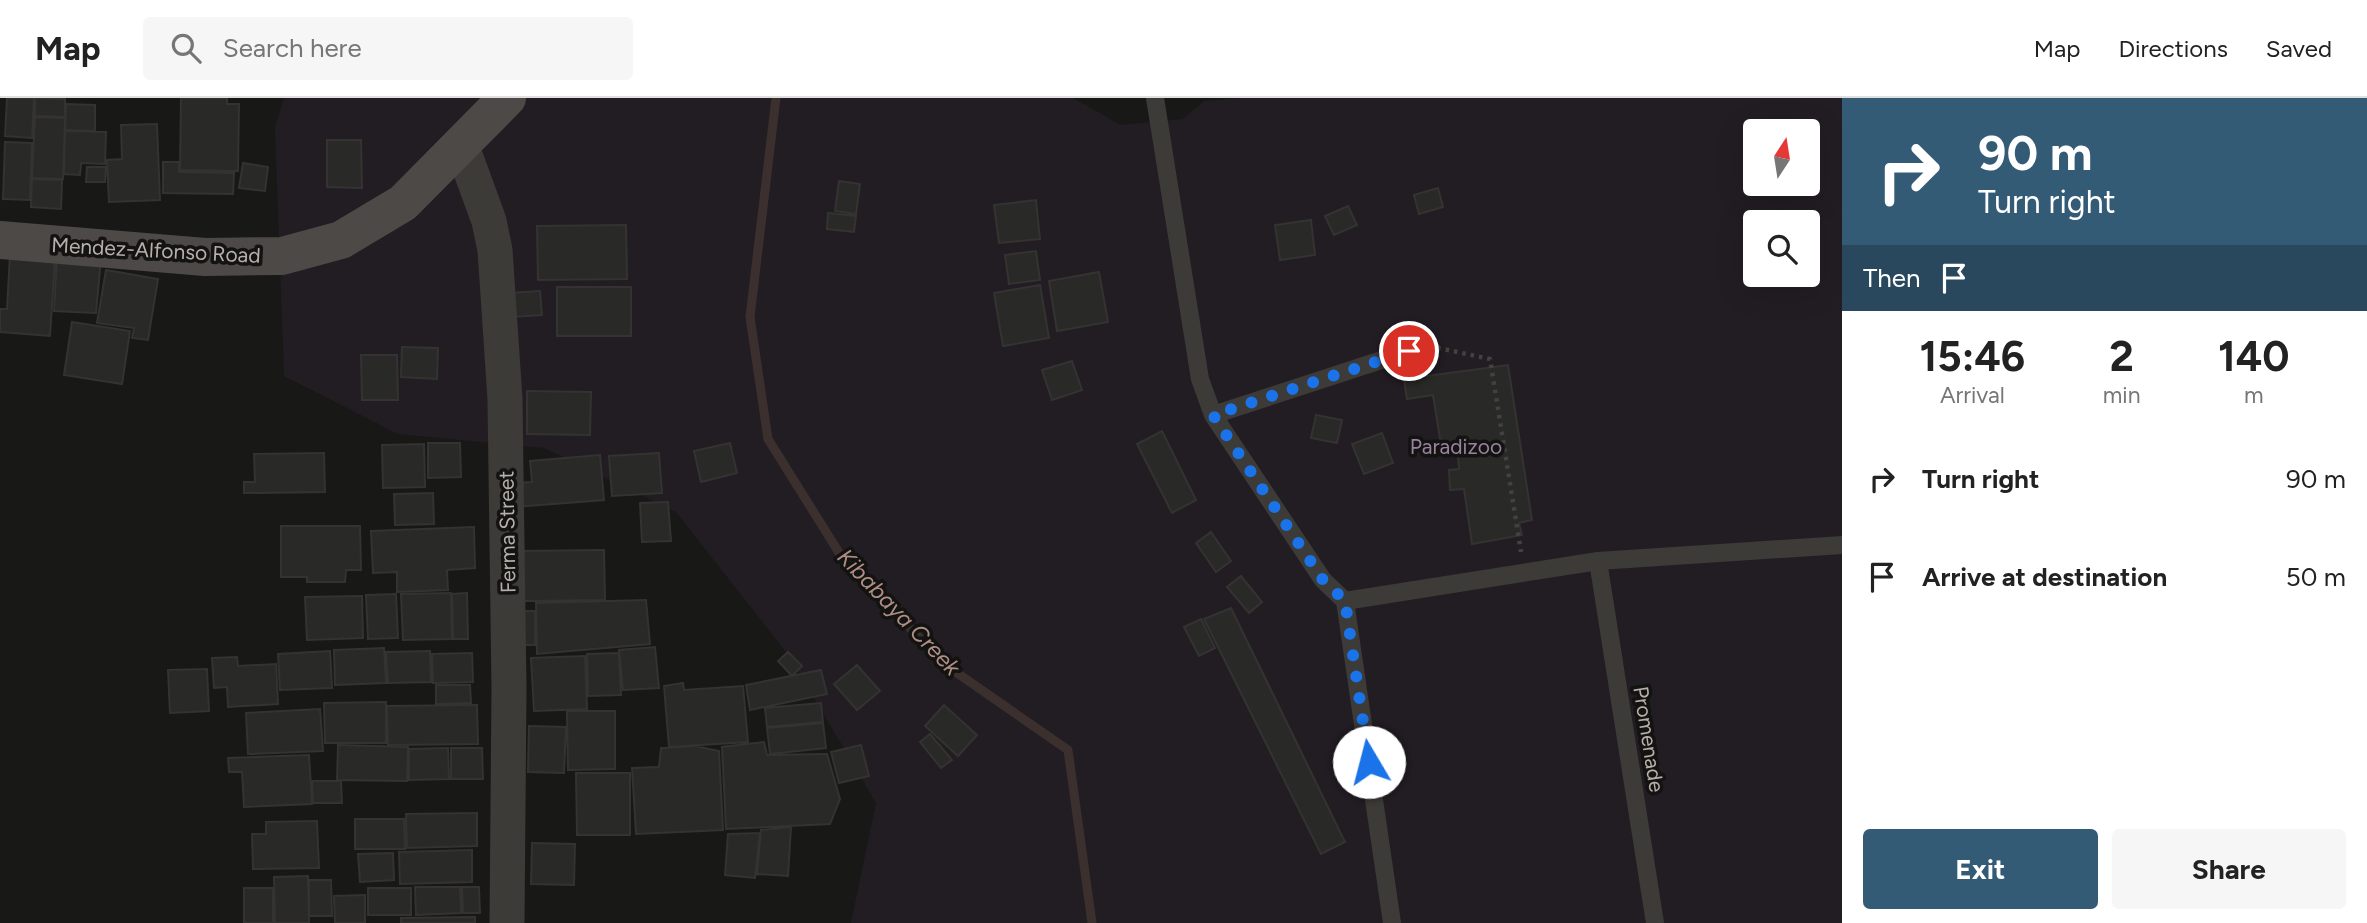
<!DOCTYPE html>
<style>
body{margin:0;font-family:Figtree,sans-serif;background:#f6f6f6;color:#222;height:100vh;display:flex;flex-direction:column;font-size:26px;white-space:nowrap}
*{box-sizing:border-box;margin:0}
p{font-size:23px;color:#767676}
.icon{flex:none;width:38px;height:38px;fill:none;stroke:currentColor;stroke-width:2;stroke-linecap:round;stroke-linejoin:round}
.map{position:relative;flex:1;overflow:hidden}
.sheet{display:flex;flex-direction:column;background:#fff;width:525px}
.sheet>*{flex:none}
.top-card{background:#345b76;color:#fff;overflow:hidden}
.needle{width:46px;rotate:12deg}
.fabs{position:absolute;left:1743px;top:21px;display:grid;gap:14px}
.fabs a{display:grid;place-items:center;width:77px;height:77px;border-radius:7px;background:#fff;box-shadow:0 7px 28px #0002;font-size:35px}
.pin{position:absolute;display:grid;place-items:center;width:60px;height:60px;color:#fff;margin:-30px;border:4px solid #fff;border-radius:50%;box-shadow:0 2px 7px #0007}
.me{position:absolute;width:77px;margin:-38px;rotate:352deg;stroke-linejoin:round;filter:drop-shadow(0 0 5px #0008)}
.turn{display:flex;align-items:center;gap:24px;height:147px;padding:0 21px;font-size:32px}
.turn .icon{width:91px;height:91px;stroke-width:2.5}
.turn b{display:block;font-size:49px;line-height:60px}
.then{display:flex;align-items:center;height:66px;padding:0 21px;background:#0003;gap:14px;font-size:26px}
.eta{display:flex;justify-content:space-evenly;align-items:center;height:119px;text-align:center}
.eta b{font-size:42px;font-weight:700;line-height:49px}
.action{display:flex;gap:14px;margin-top:auto;padding:14px 21px}
.action a{flex:1;height:80px;border-radius:7px;background:#345b76;color:#fff;font-size:28px;font-weight:700;line-height:80px;text-align:center}
.action a+a{background:#f6f6f6;color:#222}
ul{padding:0;list-style:none}
li{display:flex;align-items:center;gap:21px;height:98px;padding:0 21px}
li div{flex:1}
li b{display:block;font-size:26px}
li em{font-style:normal}
header{display:flex;align-items:center;gap:42px;box-sizing:border-box;height:98px;padding:0 35px;background:#fff;border-bottom:2px solid #e0e0e0}
header strong{font-size:33px}
nav{display:flex;gap:38px;margin-inline-start:auto;font-size:24px}
.search{width:490px;height:63px;background:#f6f6f6;display:flex;align-items:center;gap:18px;box-sizing:border-box;padding:0 24px;border-radius:7px;color:#767676;font-size:26px}
main{display:flex;flex:1;min-height:0}
.map>svg:first-child{display:block}
.green{fill:#221d23;fill-rule:evenodd}
.lines{fill:none;stroke-linecap:round;stroke-linejoin:round}
.stream{stroke:#3b302e;stroke-width:9}
.building{fill:#292927;stroke:#343331;stroke-width:2}
.path{stroke:#44413e;stroke-width:4.5;stroke-dasharray:3.5 5;stroke-linecap:butt}
.lane{stroke:#3d3b38;stroke-width:18}
.street{stroke:#3d3b38;stroke-width:35}
.secondary{stroke:#4d4946;stroke-width:38}
.route{stroke:#1a73e8;stroke-width:12;stroke-dasharray:0 21.6}
.labels{text-anchor:middle;dominant-baseline:central;stroke-width:7;stroke-linejoin:round;paint-order:stroke}
.street-label{font-size:21px;fill:#b7b0aa;stroke:#131312}
.park-label{font-size:21px;fill:#9a839f;stroke:#131312}
.water-label{font-size:23px;font-style:italic;fill:#ae8e85;stroke:#131312}
</style>
<header>
<strong>Map</strong>
<div class="search"><svg class="icon" aria-label="search" viewBox="0 0 24 24"><circle cx="10" cy="10" r="6"/><path d="M15 15l6 6"/></svg>Search here</div>
<nav><a>Map</a><a>Directions</a><a>Saved</a></nav>
</header>
<main>
<div class="map">
<svg width="1842" height="825" viewBox="0 0 1842 825">
<rect width="100%" height="100%" fill="#181817"/>
<path class="green" d="M284 0H1073L1121 27 1183 21 1204 3 1241 0H1842V825H851L876 705 790 559 676 414 544 350 398 336 284 278 275 29ZM1755 33H1808V86H1755ZM1755 124H1808V177H1755Z"/>
<g class="lines">
<path class="stream" d="M776 0 750 219 768 341 843 461 947 568 1068 652 1092 825"/>
</g>
<path class="building" d="M7 0H34L32 40 5 38Z
M35 0 65 1V19L35 18Z
M181 0H227V6H239L238 73 180 72Z
M66 6 95 7V33L65 32Z
M35 19 65 20 63 81 32 80Z
M157 26 160 102 109 104 107 62 122 61 121 27Z
M65 33 106 34 105 66 81 65 80 77 64 76Z
M327 42H361L362 90 327 89Z
M5 44 32 45 30 102 3 101Z
M163 64H179V74L234 75 233 96 163 95Z
M243 65 268 69 265 93 239 90Z
M87 69H106L105 84H86Z
M32 81 62 82 61 111 31 109Z
M839 83 860 86 856 116 835 113Z
M1438 90 1443 109 1419 116 1414 97Z
M1036 102 1040 141 999 145 994 107Z
M1348 108 1357 127 1334 137 1325 118Z
M828 115 856 118 854 134 827 131Z
M1311 122 1315 157 1280 162 1275 127Z
M626 127 627 181 538 182 537 128Z
M1036 153 1040 182 1009 186 1005 157Z
M10 157 55 160 50 238 0 234V211H7Z
M57 159 101 161 96 215 54 213Z
M106 172 158 181 148 242 132 240 134 230 97 225Z
M1099 174 1108 224 1057 233 1049 183Z
M1040 187 1049 240 1003 248 994 195Z
M557 189H631V238H557Z
M540 193 542 217 512 219 510 195Z
M72 224 130 233 122 286 64 277Z
M402 249 438 250 437 281 401 279Z
M361 257H397L398 302H362Z
M1072 263 1082 292 1052 302 1042 272Z
M1508 267 1532 422 1519 425 1522 437 1472 446 1464 391 1450 392 1449 372 1459 371 1457 347H1441L1433 297 1407 301 1404 281Z
M527 293 591 294 590 337 527 336Z
M1316 317 1342 322 1337 345 1311 340Z
M1162 333 1196 402 1172 415 1137 346Z
M1382 335 1393 365 1364 376 1352 346Z
M428 345H460L461 379 428 380Z
M730 345 737 375 701 384 694 353Z
M424 346 425 389 383 390 382 347Z
M324 355 325 394 244 395V384H255L254 356Z
M659 355 662 395 612 398 609 358Z
M600 357 604 402 515 409 513 385 532 384 530 363Z
M433 395 434 426 395 427 394 396Z
M668 404 671 443 642 444 640 405Z
M281 428H360L361 472H346L345 484H307V479H281Z
M474 429 475 470 447 472 448 492 397 494V474L373 475 371 433Z
M1211 434 1231 463 1216 474 1196 445Z
M604 452 605 502 520 503 519 453Z
M1241 478 1262 504 1249 515 1227 489Z
M451 495 452 541 403 542 401 496Z
M467 495 468 541H453L452 496Z
M396 496 398 540 368 541 366 497Z
M362 498 363 540 307 542 305 499Z
M646 502 650 546 537 556 536 505Z
M1231 510 1345 744 1321 756 1204 521Z
M520 513H535V547H520Z
M1201 521 1215 550 1199 558 1184 529Z
M655 549 659 590 623 592 619 552Z
M384 550 386 585 335 587 334 552Z
M330 553 332 590 280 592 278 556Z
M430 553 431 584 388 585 386 554Z
M788 554 802 568 792 578 778 563Z
M472 555 473 584 433 585 432 556Z
M619 555 621 597 588 598 587 556Z
M585 558 587 611 534 613 531 560Z
M237 559 238 568 276 566 278 606 228 609 227 589 214 590 212 560Z
M857 567 880 593 857 612 834 586Z
M207 571 209 613 170 615 168 572Z
M821 572 827 596 750 612 746 587Z
M683 585 684 592 743 588 748 644 669 649 664 588Z
M436 587H470L471 605 436 606Z
M386 604V645H325L324 605Z
M821 605 823 624 767 629 765 610Z
M477 607 478 646 388 647 387 608Z
M944 607 977 637 958 658 925 628Z
M320 611 323 653 248 656 246 615Z
M567 613H615V671L568 672Z
M823 625 826 650 770 656 767 630Z
M529 628 566 629 564 675 528 674Z
M930 636 952 662 941 670 920 644Z
M764 644 767 657 827 656 840 701 830 726 726 731 722 649Z
M338 647 408 649 407 683 337 682Z
M861 647 869 678 839 685 831 654Z
M695 648 719 653 723 732 636 736 632 670 659 669 661 650Z
M448 650 449 681 409 682V651Z
M451 650H482L483 681H451Z
M309 657 312 706 244 709 242 674H229L228 660Z
M576 675H630V737H577Z
M312 683H341L342 705H313Z
M477 715V748L407 750 406 716Z
M355 721H404L405 751H355Z
M317 723 319 770 253 771 252 736H266V724Z
M791 729 788 778 757 776 761 732Z
M760 735 755 780 725 777 728 736Z
M532 745 575 746 574 787 531 786Z
M472 752V784L400 786 399 754Z
M393 755 394 782 360 784 358 756Z
M308 778 309 825H275L274 779Z
M309 782H331L332 818H309Z
M415 789H460L461 815 416 817Z
M462 789H479L480 815H463Z
M244 790H273V825H244Z
M368 790H411V817H368Z
M365 797V825H335L334 798Z
M475 819V825H401V820Z"/>
<g class="lines">
<path class="path" d="M1429 248 1490 261 1521 454"/>
<path class="lane" d="M1155 0 1200 281 1213 317 1323 482 1345 503 1392 825
M1213 317 1409 253
M1598 463 1655 825
M1345 503 1598 463 1842 447"/>
<path class="street" d="M462 49 489 123 495 152 505 301 509 591 507 825"/>
<path class="secondary" d="M0 142 205 159 282 158 341 142 403 105 507 0"/>
</g>
<g class="lines">
<path class="route" d="M1369 664 1345 503 1323 482 1213 317 1409 253"/>
</g>
<g class="labels">
<g class="street-label">
<text transform="translate(156 152) rotate(3)">Mendez-Alfonso Road</text>
<text transform="translate(507 434) rotate(-91)">Ferma Street</text>
<text transform="translate(1649 641) rotate(81)">Promenade</text>
</g>
<g class="park-label">
<text x="1456" y="348">Paradizoo</text>
</g>
<g class="water-label">
<text transform="translate(899 514) rotate(46)">Kibabaya Creek</text>
</g>
</g>
</svg>
<div class="fabs">
<a><svg class="needle" viewBox="-14 -14 28 28"><path d="M0-13l5 13h-10z" fill="#e53935"/><path d="M0 13l5-13h-10z" fill="#767676"/></svg></a>
<a><svg class="icon" aria-label="search" viewBox="0 0 24 24"><circle cx="10" cy="10" r="6"/><path d="M15 15l6 6"/></svg></a>
</div>
<div class="pin" style="left:1409px;top:253px;background:#d93025"><svg class="icon" aria-label="arrive" viewBox="0 0 24 24"><path d="M6 21V4h12l-3 4 3 4H6"/></svg></div>
<svg class="me" style="left:1369px;top:664px" viewBox="-20 -20 40 40"><circle r="19" fill="#fff"/><path d="M0-13L10 11 0 6-10 11z" fill="#1a73e8"/></svg>
</div>
<section class="sheet">
<div class="top-card">
<div class="turn"><svg class="icon" aria-label="right" viewBox="0 0 24 24"><path d="M7 20v-9h11M14 6l5 5-5 5"/></svg><div><b>90 m</b>Turn right</div></div>
<div class="then">Then<svg class="icon" aria-label="arrive" viewBox="0 0 24 24"><path d="M6 21V4h12l-3 4 3 4H6"/></svg></div>
</div>
<div class="eta">
<div><b>15:46</b><p>Arrival</p></div>
<div><b>2</b><p>min</p></div>
<div><b>140</b><p>m</p></div>
</div>
<ul>
<li><svg class="icon" aria-label="right" viewBox="0 0 24 24"><path d="M7 20v-9h11M14 6l5 5-5 5"/></svg><div><b>Turn right</b></div><em>90 m</em></li>
<li><svg class="icon" aria-label="arrive" viewBox="0 0 24 24"><path d="M6 21V4h12l-3 4 3 4H6"/></svg><div><b>Arrive at destination</b></div><em>50 m</em></li>
</ul>
<div class="action"><a>Exit</a><a>Share</a></div>
</section>
</main>
